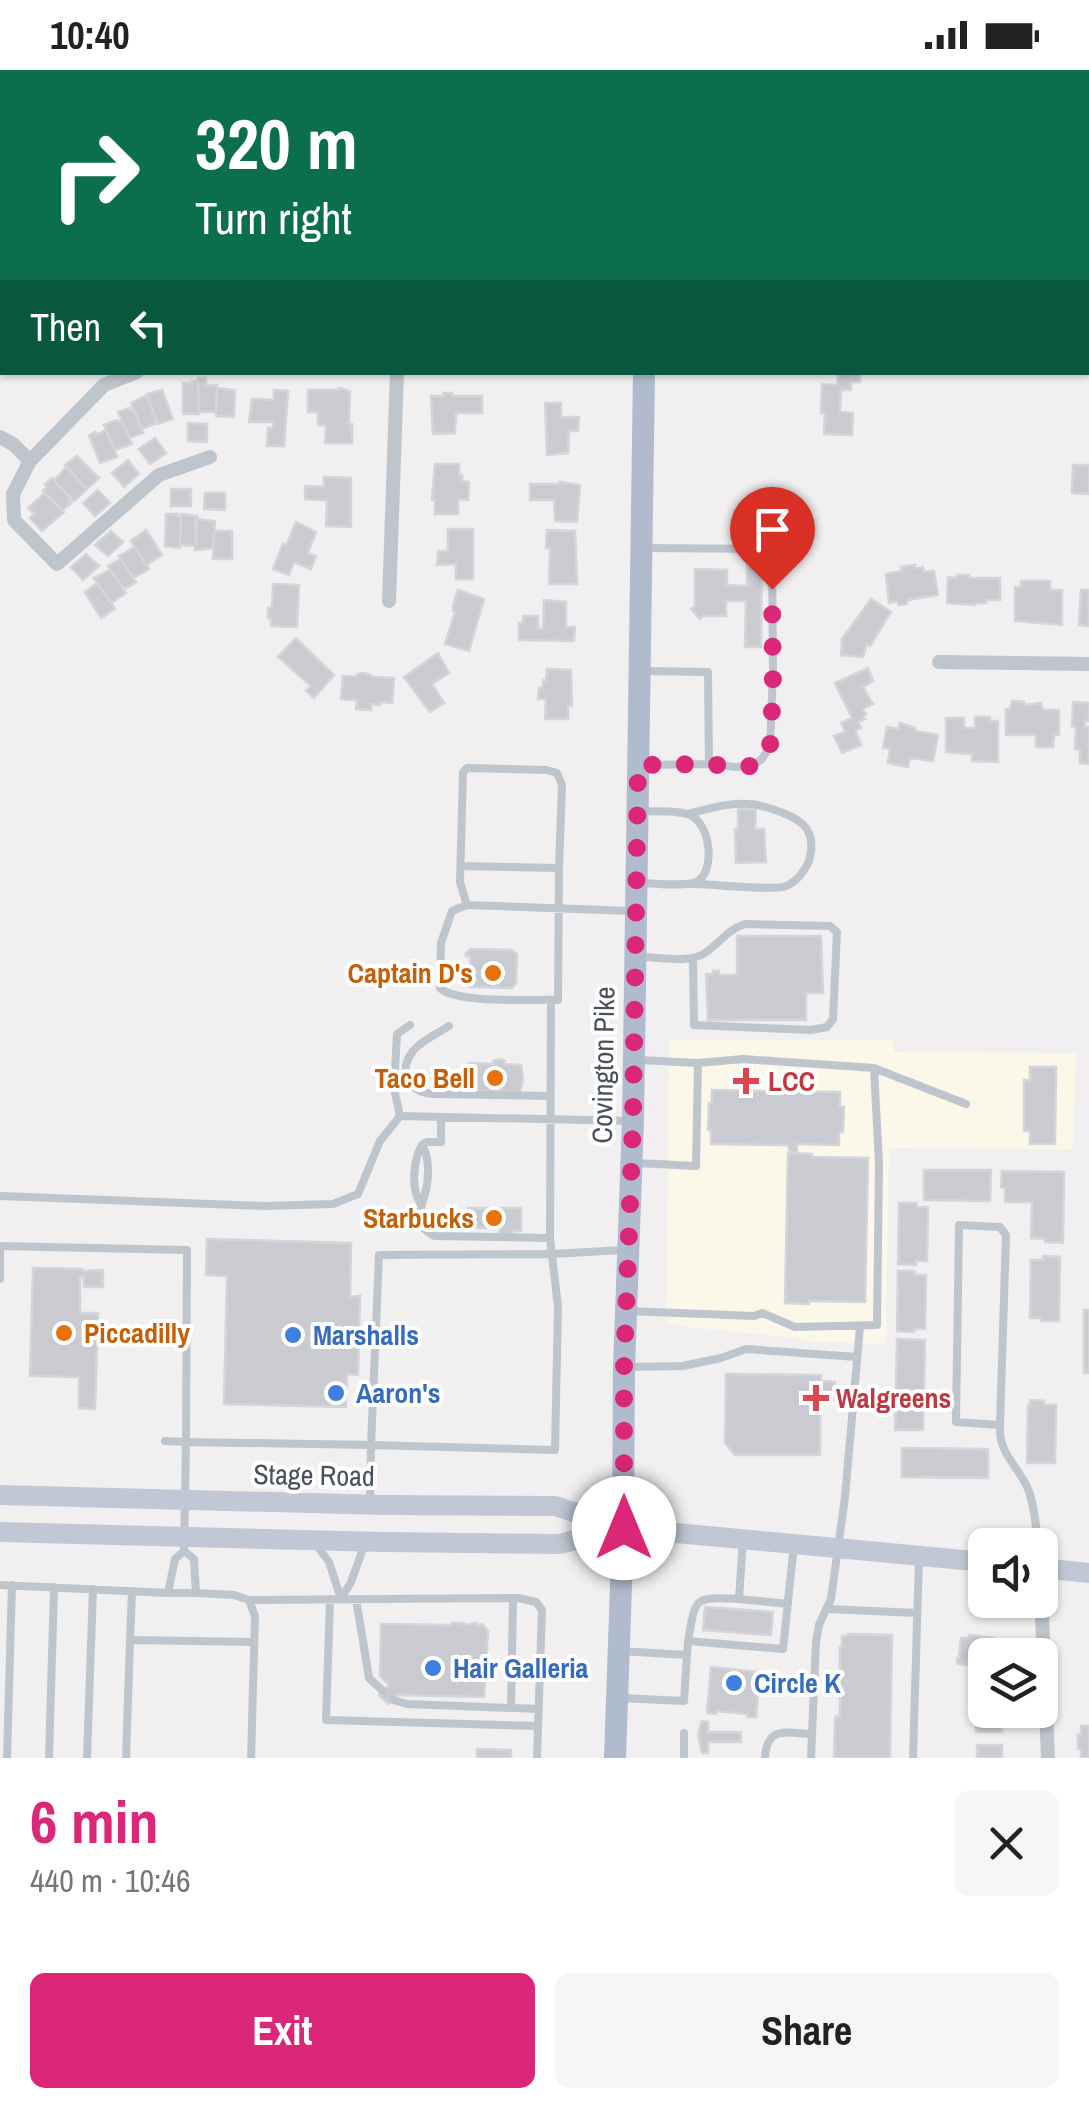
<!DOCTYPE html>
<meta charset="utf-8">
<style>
body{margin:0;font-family:"Archivo Narrow",sans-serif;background:#f6f6f6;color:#222;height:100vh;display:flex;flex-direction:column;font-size:38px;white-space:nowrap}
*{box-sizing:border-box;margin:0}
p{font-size:32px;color:#767676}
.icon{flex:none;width:55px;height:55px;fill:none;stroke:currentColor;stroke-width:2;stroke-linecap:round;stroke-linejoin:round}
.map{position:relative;height:1688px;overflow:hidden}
.side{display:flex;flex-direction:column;background:#fff;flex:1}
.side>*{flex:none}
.guide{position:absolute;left:0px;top:0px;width:1090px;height:305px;box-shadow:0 2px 8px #0004;background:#0b6e4f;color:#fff;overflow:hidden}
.controls{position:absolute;left:968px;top:1458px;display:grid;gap:20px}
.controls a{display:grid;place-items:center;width:90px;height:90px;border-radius:15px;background:#fff;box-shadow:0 2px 8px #0004;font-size:50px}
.pin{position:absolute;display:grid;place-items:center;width:85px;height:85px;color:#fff;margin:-102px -42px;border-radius:50% 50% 50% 0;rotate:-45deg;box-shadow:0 0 10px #0007}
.pin .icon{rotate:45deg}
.me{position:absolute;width:110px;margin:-55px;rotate:0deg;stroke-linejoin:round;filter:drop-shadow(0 0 8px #0008)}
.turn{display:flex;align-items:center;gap:35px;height:210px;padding:0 30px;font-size:45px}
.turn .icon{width:130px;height:130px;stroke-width:2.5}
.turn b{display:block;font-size:70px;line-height:85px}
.then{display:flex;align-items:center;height:95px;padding:0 30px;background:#0003;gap:20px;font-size:38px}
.round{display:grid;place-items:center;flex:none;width:105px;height:105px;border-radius:15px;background:#f6f6f6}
.head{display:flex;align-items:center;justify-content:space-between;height:170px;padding:0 30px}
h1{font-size:60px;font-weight:700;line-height:75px;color:#db2777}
.action{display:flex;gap:20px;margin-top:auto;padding:20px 30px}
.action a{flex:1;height:115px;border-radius:15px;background:#db2777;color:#fff;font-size:40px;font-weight:700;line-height:115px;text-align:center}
.action a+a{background:#f6f6f6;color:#222}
.status{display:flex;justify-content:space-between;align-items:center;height:70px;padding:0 50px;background:#fff;direction:ltr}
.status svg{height:28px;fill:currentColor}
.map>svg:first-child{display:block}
.commercial{fill:#fbf7e9}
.building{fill:#c9cbd1;stroke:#d3d5da;stroke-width:2.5}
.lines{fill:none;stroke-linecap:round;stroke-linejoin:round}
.service{stroke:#bec5cd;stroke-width:8}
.minor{stroke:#bec5cd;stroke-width:14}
.secondary{stroke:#c0c8d5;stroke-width:20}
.primary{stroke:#b0bccd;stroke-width:22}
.route{stroke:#db2777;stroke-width:18;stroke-dasharray:0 32.4}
.food-dot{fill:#e8710a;stroke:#fff;stroke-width:4}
.health-dot{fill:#e0444e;stroke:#fff;stroke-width:4}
.shop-dot{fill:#3f7fe0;stroke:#fff;stroke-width:4}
.labels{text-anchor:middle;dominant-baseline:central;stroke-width:8;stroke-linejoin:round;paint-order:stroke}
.food-label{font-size:28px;font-weight:bold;fill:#c56008;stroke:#fff;text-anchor:end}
.street-label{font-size:28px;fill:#48505c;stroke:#fff}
.health-label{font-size:28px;font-weight:bold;fill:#be3a42;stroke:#fff;text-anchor:start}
.shop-label{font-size:28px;font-weight:bold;fill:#366cbe;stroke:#fff;text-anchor:start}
</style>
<div class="status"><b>10:40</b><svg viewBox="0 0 49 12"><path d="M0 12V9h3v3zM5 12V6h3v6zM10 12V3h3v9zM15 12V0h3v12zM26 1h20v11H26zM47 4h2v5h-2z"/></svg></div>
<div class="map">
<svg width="1089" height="1688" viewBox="0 0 1089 1688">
<rect width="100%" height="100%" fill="#f1efef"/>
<path class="commercial" d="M669 970H893L894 982 1076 983 1073 1079 889 1078 886 1274 808 1272 795 1268 688 1257 666 1252Z"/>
<path class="building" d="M833 302H860V312H851V320H841L840 342 853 343 852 365 824 364 825 343H821L822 314 837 315 838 304Z
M198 308H206V315H217L216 342H199Z
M192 311H198L199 344H183V313H192Z
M217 318 235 320 234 347 216 346Z
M339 318 350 321 349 354H352V373H325L326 355H318V342H308V320H339Z
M162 320 173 349 158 354 147 324Z
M274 320 288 321 284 376H267L268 358H273V352H249L252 329 274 330Z
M443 323H452V326H482V343H456L455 363 433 364 431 326H443Z
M147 325 157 353 142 359 131 333Z
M545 333H561V347H579L578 361H569L568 383 547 385Z
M129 338 130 340 134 339 143 363 129 368 118 342Z
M117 350 118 352 122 351 132 374 115 380 104 355Z
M188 353 207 354V372L188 371Z
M106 360 117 387 100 393 89 365 95 362 96 365Z
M155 368 166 383 150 394 139 379Z
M77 386 99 408 87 419 65 395Z
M128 390 139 404 124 417 112 403Z
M435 394H459V405H462V411L469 412 468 430 458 429V444H435V430H432Z
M1073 395H1089V424L1072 423Z
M66 397 87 419 74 431 54 411Z
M324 407 351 408V457L326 456 327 430 305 429V416L324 417Z
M52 408 71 429 69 431 71 433 63 440 43 421 47 417 45 414Z
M560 412 580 415 577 452 555 451 554 430H530V414H560Z
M171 419H191V436H171Z
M98 420 110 433 95 446 83 433Z
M45 423 64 442 42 461 30 448 34 444 28 438Z
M205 423H225V440L204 439Z
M166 444H177V446H181L180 478 165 476Z
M181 444 197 446 196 476 180 475Z
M196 449 215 451 213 478 195 480Z
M296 452 316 462 308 483 316 486 311 499 294 492 289 505 273 499 283 474 286 476Z
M448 459H473V509H456V494L437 495 438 481H448Z
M146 460 162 485 146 495 131 471Z
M547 460 575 461 577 514H549L550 478H546Z
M111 461 123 472 108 486 95 475Z
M214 461H232V489H213Z
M135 477 149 499 133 508 119 486Z
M747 483H762L761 577H745L746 531H726V546H703L700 549 691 539 695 536V499L727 500V515L747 516Z
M86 484 99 496 83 510 71 497Z
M121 489 136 512 124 519 108 496Z
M915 495V499L923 497 924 502 934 501 938 525 908 530 906 534 899 535 897 531 889 533 886 504 902 501 901 497Z
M110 500 126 523 111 533 94 508Z
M957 505H969V508H1000V530H986V533H975V535L947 533 948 507 957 508Z
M1021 511H1050V520H1062V555L1015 551V517H1021Z
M97 513 115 539 101 548 85 522Z
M273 514 299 515 297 557 271 556V548H268V538H272Z
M458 520 484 529 469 581 445 574 455 542 453 541V535Z
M1081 520H1089V556L1079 555Z
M871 529 891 542 870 576 867 574 863 587 841 585 842 569Z
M544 530 566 532V557H575L574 571 519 570V553H523V546H538V559H543Z
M296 568 334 605 314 628 306 621 311 616 278 587Z
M438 583 449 603 432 614 444 633 430 642 404 607Z
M868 598 873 611 863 617 873 634 863 639 866 644 863 646 865 649 858 652 861 658 855 660 861 675 842 683 834 666 845 662 841 653 852 648 835 613Z
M547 599 571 600 572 636H568V649H545L546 629H538L539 618H543V610L546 611Z
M363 603 371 605V607L394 608 392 633 380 632V635L371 634V640L356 639 357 630 341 629 343 606 357 607V604Z
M1012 631 1024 632V635L1041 633 1043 640H1059V665H1054L1053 677H1036V665H1006V639H1010Z
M1073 632 1089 633V651L1085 650V656L1089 657V694L1080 693V679H1075L1076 657 1072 656Z
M975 647H990V651H998V692L972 691V684L946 682V648H964V658H975Z
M900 653 915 658V661L938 665 933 691 910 688 908 697 888 693 890 679 883 678 887 657 899 659Z
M738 739H756L755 759H764L766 792 736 793 735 759H738Z
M737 866H821L823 923H806V950H708L706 904H713V901H719V905H737Z
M471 879 512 880 517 884 516 913 512 918 470 917 463 913V910H469L470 886H466V883Z
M500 989 505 991V994L521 995 523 1009 520 1022 468 1021 469 993 493 994V991Z
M1030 997H1056L1055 1074H1030V1061H1024V1010H1030Z
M772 1016H780V1021L840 1022V1037H844L843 1062H839V1075L797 1074V1083H790L788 1075 711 1074V1060H708L709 1033H712V1020L771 1021Z
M788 1083 812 1084V1087L868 1088 865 1232 809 1231V1234L785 1233Z
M924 1100H991L990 1131 924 1130Z
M1002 1101 1064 1102 1063 1173 1045 1172V1169L1031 1168 1032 1132H1005V1118L1001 1117Z
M899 1133H917V1137H928L927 1191H916V1195L898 1194Z
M468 1138H521V1161H512V1165H499V1158H468Z
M207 1169 351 1173 350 1227 360 1226 358 1305 347 1304 346 1337 224 1334 227 1206 206 1205Z
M1043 1186 1060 1187 1059 1251H1041V1248H1030L1031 1190H1043Z
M33 1198 82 1199V1201L103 1200V1217H84V1207H80V1243H98L95 1339 79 1338V1307L30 1306Z
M898 1201H915V1205H926L925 1259H914V1262L897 1261Z
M1084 1240H1089V1303H1084Z
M897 1269 925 1270 923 1360H895Z
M726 1304 821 1305V1311L835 1312V1330H820V1385H735L725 1373Z
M1030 1330 1044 1331V1335H1056L1055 1393H1027L1028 1335H1030Z
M902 1378 988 1379V1408L902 1407Z
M705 1537 773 1542 771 1565 703 1560Z
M452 1553H464V1555L477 1553V1556L482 1554 488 1561 484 1627 398 1625 388 1634 379 1625 389 1615 380 1606 381 1554 452 1555Z
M848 1564 892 1565 890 1688H834L835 1649 836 1646H840V1577H842V1566H848Z
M969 1565 994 1568V1571H1001L1000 1585H985V1593L968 1591V1595L958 1594 957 1592V1588H959L961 1568H968Z
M711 1597 760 1602 756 1647H747L748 1644 716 1641V1644L707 1643Z
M976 1611H985V1640H998V1647H1002V1662H976V1642H973L972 1635Z
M702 1651 708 1652V1662H741V1672H708V1683H702L698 1664Z
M1081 1656H1089V1688H1081V1679H1078V1664H1081Z
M977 1675H1002V1688H977Z
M477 1679 511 1680V1688H477Z"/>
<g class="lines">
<path class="service" d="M644 478 772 479 773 599 770 677 761 690 751 696 735 697 709 694
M644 695 709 694 708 602 644 601
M688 744C708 739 729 732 749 734 757 734 765 737 772 739 797 747 817 756 810 787 808 797 797 812 786 816 776 821 710 814 693 814
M461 796 559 798 562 715 557 703 547 700 467 698 463 702 460 812 467 835 632 841
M641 813C655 813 684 817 696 812 716 803 711 754 690 745 677 740 657 742 643 741
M467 835 452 841 441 873 440 918C457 934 532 929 558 930L559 798
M640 887C660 887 688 894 705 883 720 873 727 860 745 854L830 856 837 862 833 949 827 957 811 960 694 955 693 889
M551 930 550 1168 558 1237 555 1380 371 1375 379 1185 551 1184 624 1180
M449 956C437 964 422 970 413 981 397 1002 409 1022 433 1024L549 1026
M698 993 743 989 874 998 966 1034
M400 1046 394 1018 397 964 410 955
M422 1075C430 1087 429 1110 425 1124 420 1141 414 1156 434 1166L550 1168
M422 1075 427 1072H441V1047
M637 1093 696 1096 698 993 639 990
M0 1126 265 1136 333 1134 358 1124 380 1071 400 1046 631 1051
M420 1133C411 1118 413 1090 422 1075
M0 1209V1176L187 1180 186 1372 371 1375 370 1434
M628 1241 754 1246 762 1243 795 1257 877 1255 879 1094 874 998
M628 1297 683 1296 721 1288 746 1279 857 1287
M1000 1355 956 1352 959 1155 1000 1157 1006 1165 1000 1355C998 1384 1018 1395 1028 1419 1035 1437 1036 1457 1038 1475
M315 1473 329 1492 341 1529 351 1512 364 1476
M184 1481 194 1489 196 1523 234 1525 249 1530 255 1546 251 1688
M0 1515 168 1523 175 1489 184 1481 186 1372 165 1371
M132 1521 130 1570 254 1572
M168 1523H196
M330 1529 326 1650 538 1656
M356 1529 369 1608 383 1621
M739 1529 788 1534
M249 1530 518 1528 536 1532 542 1540 537 1688
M827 1539 917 1543
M688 1571C696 1526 693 1527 739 1529L743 1469
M620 1581 687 1585 688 1571 783 1579 794 1474
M620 1628 684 1631 687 1585
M393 1630 407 1634 539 1639
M511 1638 513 1528
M7 1688 12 1515
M49 1688 54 1517
M87 1688 93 1519
M126 1688 130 1570
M684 1688V1663
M765 1688C767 1655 786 1663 812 1664
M811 1688 816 1572 819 1555 831 1529 845 1427 860 1256
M913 1688 919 1488"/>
<path class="minor" d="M191 2V0
M405 2V0
M0 167 2 169
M0 367 13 374 30 391 104 315 137 302
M30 391 13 424 14 450 57 494 159 405 210 387
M389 531 397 302
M939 592 1089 594
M1040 1499 1048 1688"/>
<path class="secondary" d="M0 1425 384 1435 555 1436 623 1458 985 1492
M0 1462 383 1472 560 1474 621 1458
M1040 1498 1089 1503"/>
<path class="primary" d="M651 2 652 0
M615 1688 623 1458 624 1298 633 1051 644 302"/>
</g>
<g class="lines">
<path class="route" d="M624 1458V1298L633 1051 638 695 709 694 734 697 751 696 761 690 770 678 773 620 772 519"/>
</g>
<g class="food-dot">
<circle cx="493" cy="903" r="10"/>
<circle cx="495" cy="1008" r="10"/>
<circle cx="494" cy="1148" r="10"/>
<circle cx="64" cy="1263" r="10"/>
</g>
<g class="health-dot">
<path d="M741 996h10v10h10v10h-10v10h-10v-10h-10v-10h10z"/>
<path d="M811 1313h10v10h10v10h-10v10h-10v-10h-10v-10h10z"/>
</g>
<g class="shop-dot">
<circle cx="293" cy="1265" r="10"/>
<circle cx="336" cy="1323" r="10"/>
<circle cx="433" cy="1598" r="10"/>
<circle cx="734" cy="1613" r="10"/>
</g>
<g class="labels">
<g class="food-label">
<text x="473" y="903">Captain D's</text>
<text x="475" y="1008">Taco Bell</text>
<text x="474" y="1148">Starbucks</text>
<text x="84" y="1263" text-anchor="start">Piccadilly</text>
</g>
<g class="street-label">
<text transform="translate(603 995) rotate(-89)">Covington Pike</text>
<text transform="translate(314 1405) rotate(1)">Stage Road</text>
</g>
<g class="health-label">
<text x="768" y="1011">LCC</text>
<text x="836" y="1328">Walgreens</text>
</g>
<g class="shop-label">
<text x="313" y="1265">Marshalls</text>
<text x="356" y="1323">Aaron's</text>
<text x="453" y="1598">Hair Galleria</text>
<text x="754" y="1613">Circle K</text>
</g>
</g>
</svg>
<div class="controls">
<a><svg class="icon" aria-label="sound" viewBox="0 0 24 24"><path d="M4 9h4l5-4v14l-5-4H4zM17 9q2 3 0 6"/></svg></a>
<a><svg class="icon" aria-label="layers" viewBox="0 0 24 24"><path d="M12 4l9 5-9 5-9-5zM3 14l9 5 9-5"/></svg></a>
</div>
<div class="pin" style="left:772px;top:519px;background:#d93025"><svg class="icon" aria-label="arrive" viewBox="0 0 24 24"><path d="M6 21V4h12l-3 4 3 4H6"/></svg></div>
<svg class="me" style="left:624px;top:1458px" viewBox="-20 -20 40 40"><circle r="19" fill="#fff"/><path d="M0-13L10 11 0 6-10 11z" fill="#db2777"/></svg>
<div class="guide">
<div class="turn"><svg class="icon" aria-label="right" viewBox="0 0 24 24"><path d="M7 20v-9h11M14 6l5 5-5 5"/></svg><div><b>320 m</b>Turn right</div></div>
<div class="then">Then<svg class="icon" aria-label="left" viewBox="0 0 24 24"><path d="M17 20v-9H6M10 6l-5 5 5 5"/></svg></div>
</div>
</div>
<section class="side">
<div class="head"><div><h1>6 min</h1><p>440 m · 10:46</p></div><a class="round"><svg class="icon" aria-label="close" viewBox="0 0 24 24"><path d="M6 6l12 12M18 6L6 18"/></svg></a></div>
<div class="action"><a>Exit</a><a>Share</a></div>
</section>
